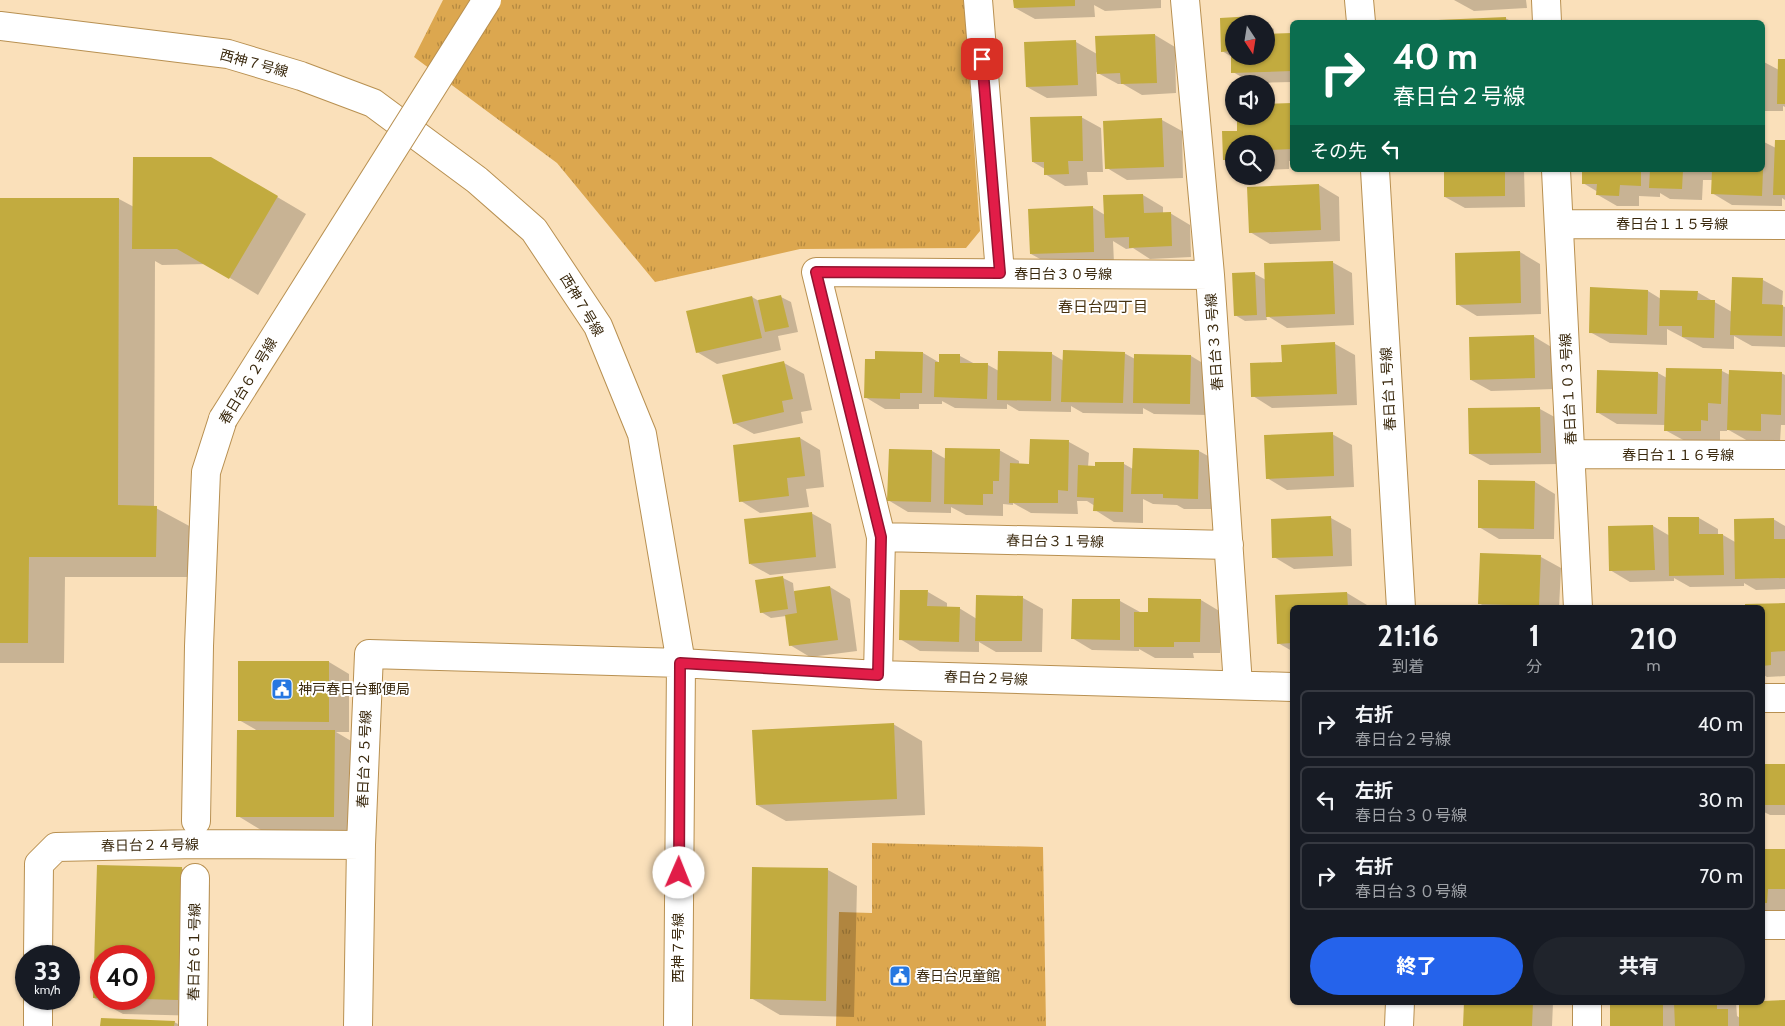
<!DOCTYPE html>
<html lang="ja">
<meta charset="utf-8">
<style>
body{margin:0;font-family:Cabin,"Noto Sans JP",sans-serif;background:#20242c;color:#f1f3f6;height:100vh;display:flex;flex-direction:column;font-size:19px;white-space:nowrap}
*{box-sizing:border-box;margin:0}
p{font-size:16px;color:#9ea1a6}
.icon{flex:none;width:28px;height:28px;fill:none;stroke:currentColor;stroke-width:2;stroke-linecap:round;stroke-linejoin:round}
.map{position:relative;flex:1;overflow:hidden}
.side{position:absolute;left:1290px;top:605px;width:475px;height:400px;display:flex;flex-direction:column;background:#171b24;border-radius:8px;box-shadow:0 1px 4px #0004}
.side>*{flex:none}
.top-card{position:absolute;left:1290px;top:20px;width:475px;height:152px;border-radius:8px;box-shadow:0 1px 4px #0004;background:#0b6e4f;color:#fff;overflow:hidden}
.needle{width:32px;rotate:168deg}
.controls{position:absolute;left:1225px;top:15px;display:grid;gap:10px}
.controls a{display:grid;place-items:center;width:50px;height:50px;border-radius:50%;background:#171b24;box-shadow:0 1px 4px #0004;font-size:25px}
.speed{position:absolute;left:15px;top:945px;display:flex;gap:10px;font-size:25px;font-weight:700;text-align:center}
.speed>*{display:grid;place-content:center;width:65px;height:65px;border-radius:50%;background:#171b24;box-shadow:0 1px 4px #0004;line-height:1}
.speed small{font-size:12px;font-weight:400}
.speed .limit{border:8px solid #d22;background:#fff;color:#111}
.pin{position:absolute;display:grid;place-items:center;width:42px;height:42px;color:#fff;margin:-21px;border-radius:10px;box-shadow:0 2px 8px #0006}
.me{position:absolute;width:55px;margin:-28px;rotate:1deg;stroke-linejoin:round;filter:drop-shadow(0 0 4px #0008)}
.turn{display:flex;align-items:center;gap:18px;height:105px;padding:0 20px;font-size:22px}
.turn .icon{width:65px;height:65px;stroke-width:2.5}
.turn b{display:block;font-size:35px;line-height:42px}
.then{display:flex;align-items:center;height:48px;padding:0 20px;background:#0003;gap:10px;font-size:19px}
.eta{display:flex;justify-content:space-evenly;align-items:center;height:85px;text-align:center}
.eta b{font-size:30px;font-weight:800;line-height:35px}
.primary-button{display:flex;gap:10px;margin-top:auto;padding:10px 20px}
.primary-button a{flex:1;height:58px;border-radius:30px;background:#2563eb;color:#fff;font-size:20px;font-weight:800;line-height:58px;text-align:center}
.primary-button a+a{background:#20242c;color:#f1f3f6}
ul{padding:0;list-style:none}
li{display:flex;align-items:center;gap:15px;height:68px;margin:0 10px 8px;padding:0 10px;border:2px solid #363941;border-radius:8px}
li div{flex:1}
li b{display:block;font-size:19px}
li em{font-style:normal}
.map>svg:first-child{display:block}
.grass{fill:url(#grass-tufts)}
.shadow{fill:#0003;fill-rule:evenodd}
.building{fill:#c2ab3f}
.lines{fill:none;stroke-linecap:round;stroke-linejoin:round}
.minor-casing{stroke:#b89051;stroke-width:30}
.minor{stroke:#fff;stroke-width:28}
.minor-bridge-casing{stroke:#b89051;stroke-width:30;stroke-linecap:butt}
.minor-bridge{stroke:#fff;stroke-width:28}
.route-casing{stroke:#92132f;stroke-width:12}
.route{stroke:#e11d48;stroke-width:9}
.labels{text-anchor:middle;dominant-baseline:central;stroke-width:4;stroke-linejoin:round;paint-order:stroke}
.street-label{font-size:14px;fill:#3a290e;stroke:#fff}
.poi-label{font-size:14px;fill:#3a290e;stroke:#fff;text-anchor:start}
.neighbourhood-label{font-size:15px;fill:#483311;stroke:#fff}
</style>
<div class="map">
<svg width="1785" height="1026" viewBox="0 0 1785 1026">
<defs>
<pattern id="grass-tufts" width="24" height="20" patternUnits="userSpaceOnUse" patternTransform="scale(1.25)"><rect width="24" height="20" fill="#dca74f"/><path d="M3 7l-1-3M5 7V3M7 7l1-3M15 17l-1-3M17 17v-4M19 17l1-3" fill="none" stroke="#b38840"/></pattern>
</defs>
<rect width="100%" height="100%" fill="#fae0ba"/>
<path class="grass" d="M443 0H964L980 231 966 248 800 249 655 282 557 163 414 57Z
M872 843 1043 847 1046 1026H836L839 912 872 913Z"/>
<path class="shadow" d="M1015 0H1161V8L1105 11 1094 5 1095 17 1035 19 1015 8Z
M1454 0H1526L1527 8 1474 11Z
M1254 18 1264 24H1234V56H1266V25L1274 29V35L1292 34V82L1252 83 1233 72 1232 57 1222 51 1221 19Z
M1505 18 1513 22H1440V21Z
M1155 35 1175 47 1176 93 1142 95 1123 84H1118L1096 72 1097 96 1047 98 1027 87 1076 42 1097 54Z
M1762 61 1779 70 1785 61V107L1783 106V111H1762Z
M1292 104V161H1289V169L1266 170V144H1234V165L1224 159 1238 132 1266 116V106Z
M1081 117 1101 128 1103 172H1087L1088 185 1065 186 1045 174V169L1033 162Z
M1162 120 1182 131 1183 178 1127 180 1107 168Z
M1762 141 1776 148 1785 141V200L1782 198V206L1732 205 1712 193V180H1703L1702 200 1670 199 1660 193V197L1639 196V206H1617L1598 195V192L1583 183V170H1762Z
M211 158 306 214 258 295 207 264 162 265 155 261 154 507 193 528 192 577H65L64 663H0V199H119L134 207Z
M1445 170H1524L1525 207 1465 208 1445 197Z
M1319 185 1339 197 1340 241 1270 244 1250 232Z
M1143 195 1163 207V214L1170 213 1190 225 1191 257 1150 259 1133 248 1126 249 1113 241 1114 263 1051 265 1031 254 1092 207 1105 215Z
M1520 252 1540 264 1541 314 1477 316 1457 304Z
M1332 262 1352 273 1354 325 1287 328 1266 315 1267 320 1245 321 1235 315 1255 274 1266 280Z
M1763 280 1783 291 1782 306 1785 307V347L1752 346 1734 336V349L1703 348 1667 329V345L1610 343 1590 332 1592 289 1648 291 1661 299 1697 292 1732 312Z
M752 297 759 301 781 297 791 302 798 332 778 336 781 350 717 364 697 352Z
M1533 336 1553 348 1554 389 1491 391 1471 380Z
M1335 344 1355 355 1357 405 1272 408 1253 396 1284 363 1283 346Z
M923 353 940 363 960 356 975 364 988 365 999 371 1052 354 1064 361 1124 353 1135 359 1191 356 1211 368 1209 415 1154 414 1143 408V414L1083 413 1071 406V412L1019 411 1007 404V409L955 408 942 401V404H919V409H885L865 397Z
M784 363 804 374 812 410 801 412 803 423 754 434 734 423Z
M1667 369 1722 371 1730 375 1781 373 1785 375V425H1781L1780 442 1748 441 1727 429V431H1720V442L1685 441 1665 430 1666 425 1617 424 1597 412 1658 373 1667 378Z
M1540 409 1560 420V464L1490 465 1470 454Z
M1332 434 1352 445 1354 487 1287 490 1267 478Z
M800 438 820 450 824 487 806 489 809 507 760 513 741 501Z
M1069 442 1089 453 1088 467 1124 464 1133 469 1134 449 1199 451 1219 462 1218 509H1184L1177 505 1153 504 1143 499V523L1114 522 1095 510V506L1087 501H1077L1078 514 1031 513 1013 503V505L1003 504V516L966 515 951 507V513L908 512 888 500 932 451 946 459 999 450 1019 461V465H1031Z
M1535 482 1555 494 1554 539H1499L1479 527Z
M811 513 831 524 836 568 770 575 750 564Z
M1331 518 1351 529 1352 566 1294 569 1274 557Z
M1699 518 1718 529V535H1723L1735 542 1773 519 1785 526V589L1756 590 1744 583V586L1690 587 1674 578V581L1630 582 1610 570 1653 526 1670 536Z
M1541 557 1561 568 1559 608H1487L1479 603Z
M783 578 793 583 794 592 830 587 850 599 857 651 810 657 790 645 786 616 771 618 761 612Z
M928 592 947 603V608H959L977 619 1023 598 1043 609 1042 652H996L979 642V652L920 651 900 639Z
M1347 593 1367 605V608H1292V651L1278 643 1277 596Z
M1201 600 1221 612 1220 653H1193L1194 658H1155L1139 649V651L1092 650 1072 638 1120 601 1140 612 1149 613Z
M1785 604V676L1767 677 1762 674V608Z
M329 662 349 674V732H336L363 748V833H266L238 816 258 731 239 720Z
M893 724 922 741 925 815 786 821 757 805Z
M1762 765H1785V815H1770L1762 811Z
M1762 850H1785V914L1762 913Z
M98 866 181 868 210 885 206 1016 123 1014 94 998ZM101 956H144V999H101Z
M828 870 857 886 854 1017 780 1015 751 998Z
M1465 1002 1553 1003 1552 1026H1465Z
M1611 1002H1736L1737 1016 1740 1018 1785 1002V1026H1611Z
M174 1022 182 1026H101Z"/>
<path class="building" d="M1013 0H1075V6L1014 8Z
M1254 16V24H1234V56H1266V34L1292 33V71L1231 73V51L1221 52 1220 18Z
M1506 17V22H1438V20Z
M1155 34 1157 83 1121 84 1120 73 1097 74 1095 36Z
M1076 40 1078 85 1026 87 1024 42Z
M1778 59H1785V104H1777Z
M1292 103V149L1270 150V158H1266V144H1234V160H1223L1222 131H1237V116H1266V104Z
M1082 116 1083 161H1068L1069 174 1044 175V162H1032L1030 117Z
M1162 118 1164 167 1105 169 1103 121Z
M1775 140H1785V195H1773Z
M133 157H211L278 196 229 279 177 249H132Z
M1444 170H1505V196L1444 197Z
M1582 170H1641V186L1620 185 1619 196 1596 195 1597 184H1582Z
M1650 170H1683L1682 189 1649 188Z
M1712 170H1763L1762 196 1711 194Z
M1319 184 1321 230 1249 233 1247 187Z
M1143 194 1144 213 1171 212 1172 246 1129 248V237L1105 238 1103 195Z
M0 198H119L118 505 157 506 156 557H29L28 643H0Z
M1093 206 1094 252 1030 254 1028 209Z
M1520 251 1521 303 1456 305 1455 253Z
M1333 261 1335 314 1266 317 1264 263Z
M1255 272 1257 315 1234 316 1232 273Z
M1732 277 1763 278 1762 304 1783 305 1782 336 1730 335Z
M1590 287 1648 290 1647 335 1589 333Z
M1660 290 1698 291 1697 300H1715L1714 338 1682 337V326H1659Z
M781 295 789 327 765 332 758 300Z
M752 296 762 338 696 353 686 311Z
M1534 335 1535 378 1470 380 1469 337Z
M1335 342 1337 394 1251 397 1250 363 1282 362 1281 345Z
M1063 350 1125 352 1123 403 1061 402Z
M875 351 923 352 922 393H900V399L864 398 865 359H875Z
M998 351 1052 352 1051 401 997 400Z
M939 354H960V363H988L987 399 934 397 935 362H939Z
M1134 354 1191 355 1190 404 1133 403Z
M784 361 793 399 782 401 784 412 733 424 722 375Z
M1666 368 1722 369 1721 404 1708 403V421L1701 420V431H1664Z
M1597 370 1658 372 1657 414 1596 413Z
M1729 370 1782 372 1781 415 1761 414V431L1727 430Z
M1540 407 1541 453 1469 454 1468 408Z
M1333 432 1334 476 1266 479 1264 435Z
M800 437 805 476 787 478 789 496 739 502 733 445Z
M1030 439 1069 440 1068 491 1058 490V503H1009L1010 463 1029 464Z
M945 448 1000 449 999 481H993V494H983V505L944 504Z
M1133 448 1199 450 1198 499 1163 498V494H1131Z
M889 449 932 450 931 502 887 501Z
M1095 462H1124L1123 512 1093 511 1094 498 1077 497 1078 465 1095 466Z
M1478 480 1535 481 1534 529 1478 528Z
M812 512 816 557 749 564 744 519Z
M1331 516 1333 556 1272 558 1271 519Z
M1668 517H1699V534H1723L1724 575 1669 576Z
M1774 518V539H1785V578L1735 579 1734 519Z
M1653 525 1655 570 1609 571 1608 526Z
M1480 553 1541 555 1539 606 1478 604Z
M783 576 788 609 760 613 755 580Z
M830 586 838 640 789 646 785 615 797 613 794 591Z
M900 590H928L927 606 960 607 959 642 899 640Z
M1347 592 1348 608H1292V643L1277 644 1275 595Z
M976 595 1023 596 1022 641H975Z
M1148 598 1201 599 1200 642H1174V647H1134V612H1148Z
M1072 599H1120V640L1071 639Z
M1785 603V651L1771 652V665L1762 666V608H1745V604Z
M238 661H329V722L238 721Z
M894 723 897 799 756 805 752 730Z
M237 730H335L334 817H236Z
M1762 764H1785V805H1762Z
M1762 849H1785V889H1768L1767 903H1762Z
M97 865 182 867 178 1000 144 999V956H101V998H93Z
M752 867 828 868 826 1001 750 999Z
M1785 1000V1026H1739V1002Z
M1464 1002H1533L1532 1026H1463Z
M1610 1002H1663V1026H1610Z
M1674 1002H1717V1009H1728V1026H1675Z
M101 1018 175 1021 174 1026H100Z"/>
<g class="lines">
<g class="minor-casing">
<path id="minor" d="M978 0 1000 273
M1185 0 1210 275 1238 685
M1359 0 1361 22
M1546 0 1547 22
M0 26 228 54 301 76 373 103 477 180 534 230 598 326 642 434 681 663 678 1026
M1375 170 1401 608
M1556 170 1578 608
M1559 224 1785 225
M1571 454 1785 455
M881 537 1229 545
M878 675 881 537 816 272 1210 275
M1762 698H1785
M196 821 199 646 206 472 223 419
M1762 925H1785
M38 956 39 864 56 847 196 844 361 845
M38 1026V999
M193 1026 195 878
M358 1026 361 845 369 654 681 663 878 675 1292 687
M1399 1026 1400 1002
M1587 1026V1002"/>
</g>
<use href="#minor" class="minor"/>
<g class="minor-bridge-casing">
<path id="minor-bridge" d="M223 419 487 0"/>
</g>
<use href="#minor-bridge" class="minor-bridge"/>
</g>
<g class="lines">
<g class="route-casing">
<path id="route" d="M679 873 680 663 878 675 881 537 816 272 1000 273 982 59"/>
</g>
<use href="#route" class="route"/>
</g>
<defs>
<g id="civic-square" transform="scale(1.125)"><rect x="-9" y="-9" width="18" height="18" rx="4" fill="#2677e1" stroke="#fff"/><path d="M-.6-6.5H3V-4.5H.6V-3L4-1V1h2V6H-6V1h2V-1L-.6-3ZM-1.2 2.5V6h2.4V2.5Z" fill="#fff"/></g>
</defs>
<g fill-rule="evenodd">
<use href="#civic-square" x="282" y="689"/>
<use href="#civic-square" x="900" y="976"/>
</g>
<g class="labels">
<g class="street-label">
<text transform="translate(254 63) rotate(15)">西神７号線</text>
<text x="1672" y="224">春日台１１５号線</text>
<text x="1063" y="274">春日台３０号線</text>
<text transform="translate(582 305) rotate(59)">西神７号線</text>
<text transform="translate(1214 342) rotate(-94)">春日台３３号線</text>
<text transform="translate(248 381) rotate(-59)">春日台６２号線</text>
<text transform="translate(1388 389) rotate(-93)">春日台１号線</text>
<text transform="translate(1568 389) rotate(-93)">春日台１０３号線</text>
<text x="1678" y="455">春日台１１６号線</text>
<text transform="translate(1055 541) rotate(1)">春日台３１号線</text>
<text transform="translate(986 678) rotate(2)">春日台２号線</text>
<text transform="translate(364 759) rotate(-88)">春日台２５号線</text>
<text transform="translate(150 845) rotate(-1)">春日台２４号線</text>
<text transform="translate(678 948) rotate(-90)">西神７号線</text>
<text transform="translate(194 952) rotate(-89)">春日台６１号線</text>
</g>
<g class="poi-label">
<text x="298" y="689">神戸春日台郵便局</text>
<text x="916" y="976">春日台児童館</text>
</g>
<g class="neighbourhood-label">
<text x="1103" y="307">春日台四丁目</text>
</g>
</g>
</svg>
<div class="controls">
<a><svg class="needle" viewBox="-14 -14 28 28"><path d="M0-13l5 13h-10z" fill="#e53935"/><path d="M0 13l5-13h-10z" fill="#9ea1a6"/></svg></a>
<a><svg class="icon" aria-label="sound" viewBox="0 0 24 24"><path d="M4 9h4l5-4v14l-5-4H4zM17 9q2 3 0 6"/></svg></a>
<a><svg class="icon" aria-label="search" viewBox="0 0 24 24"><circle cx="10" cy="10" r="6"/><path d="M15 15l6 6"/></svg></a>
</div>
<div class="speed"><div>33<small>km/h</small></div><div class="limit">40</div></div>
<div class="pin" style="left:982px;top:59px;background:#d93025"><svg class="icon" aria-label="arrive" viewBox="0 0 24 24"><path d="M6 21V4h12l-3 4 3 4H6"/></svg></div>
<svg class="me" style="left:679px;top:873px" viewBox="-20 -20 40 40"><circle r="19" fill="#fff"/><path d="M0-13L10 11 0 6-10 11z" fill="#e11d48"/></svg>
<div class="top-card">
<div class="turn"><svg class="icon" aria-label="right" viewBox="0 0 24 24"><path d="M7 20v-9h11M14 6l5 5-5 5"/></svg><div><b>40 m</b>春日台２号線</div></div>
<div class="then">その先<svg class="icon" aria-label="left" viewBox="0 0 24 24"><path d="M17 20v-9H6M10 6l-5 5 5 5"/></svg></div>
</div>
<section class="side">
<div class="eta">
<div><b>21:16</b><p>到着</p></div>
<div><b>1</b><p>分</p></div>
<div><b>210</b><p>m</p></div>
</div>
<ul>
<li><svg class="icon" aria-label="right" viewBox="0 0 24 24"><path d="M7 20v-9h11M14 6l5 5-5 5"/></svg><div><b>右折</b><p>春日台２号線</p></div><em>40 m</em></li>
<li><svg class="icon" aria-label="left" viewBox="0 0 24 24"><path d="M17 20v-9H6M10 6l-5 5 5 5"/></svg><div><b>左折</b><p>春日台３０号線</p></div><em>30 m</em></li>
<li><svg class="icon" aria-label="right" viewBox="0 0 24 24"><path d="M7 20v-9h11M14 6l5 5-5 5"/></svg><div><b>右折</b><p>春日台３０号線</p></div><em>70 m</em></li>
</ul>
<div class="primary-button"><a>終了</a><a>共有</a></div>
</section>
</div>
